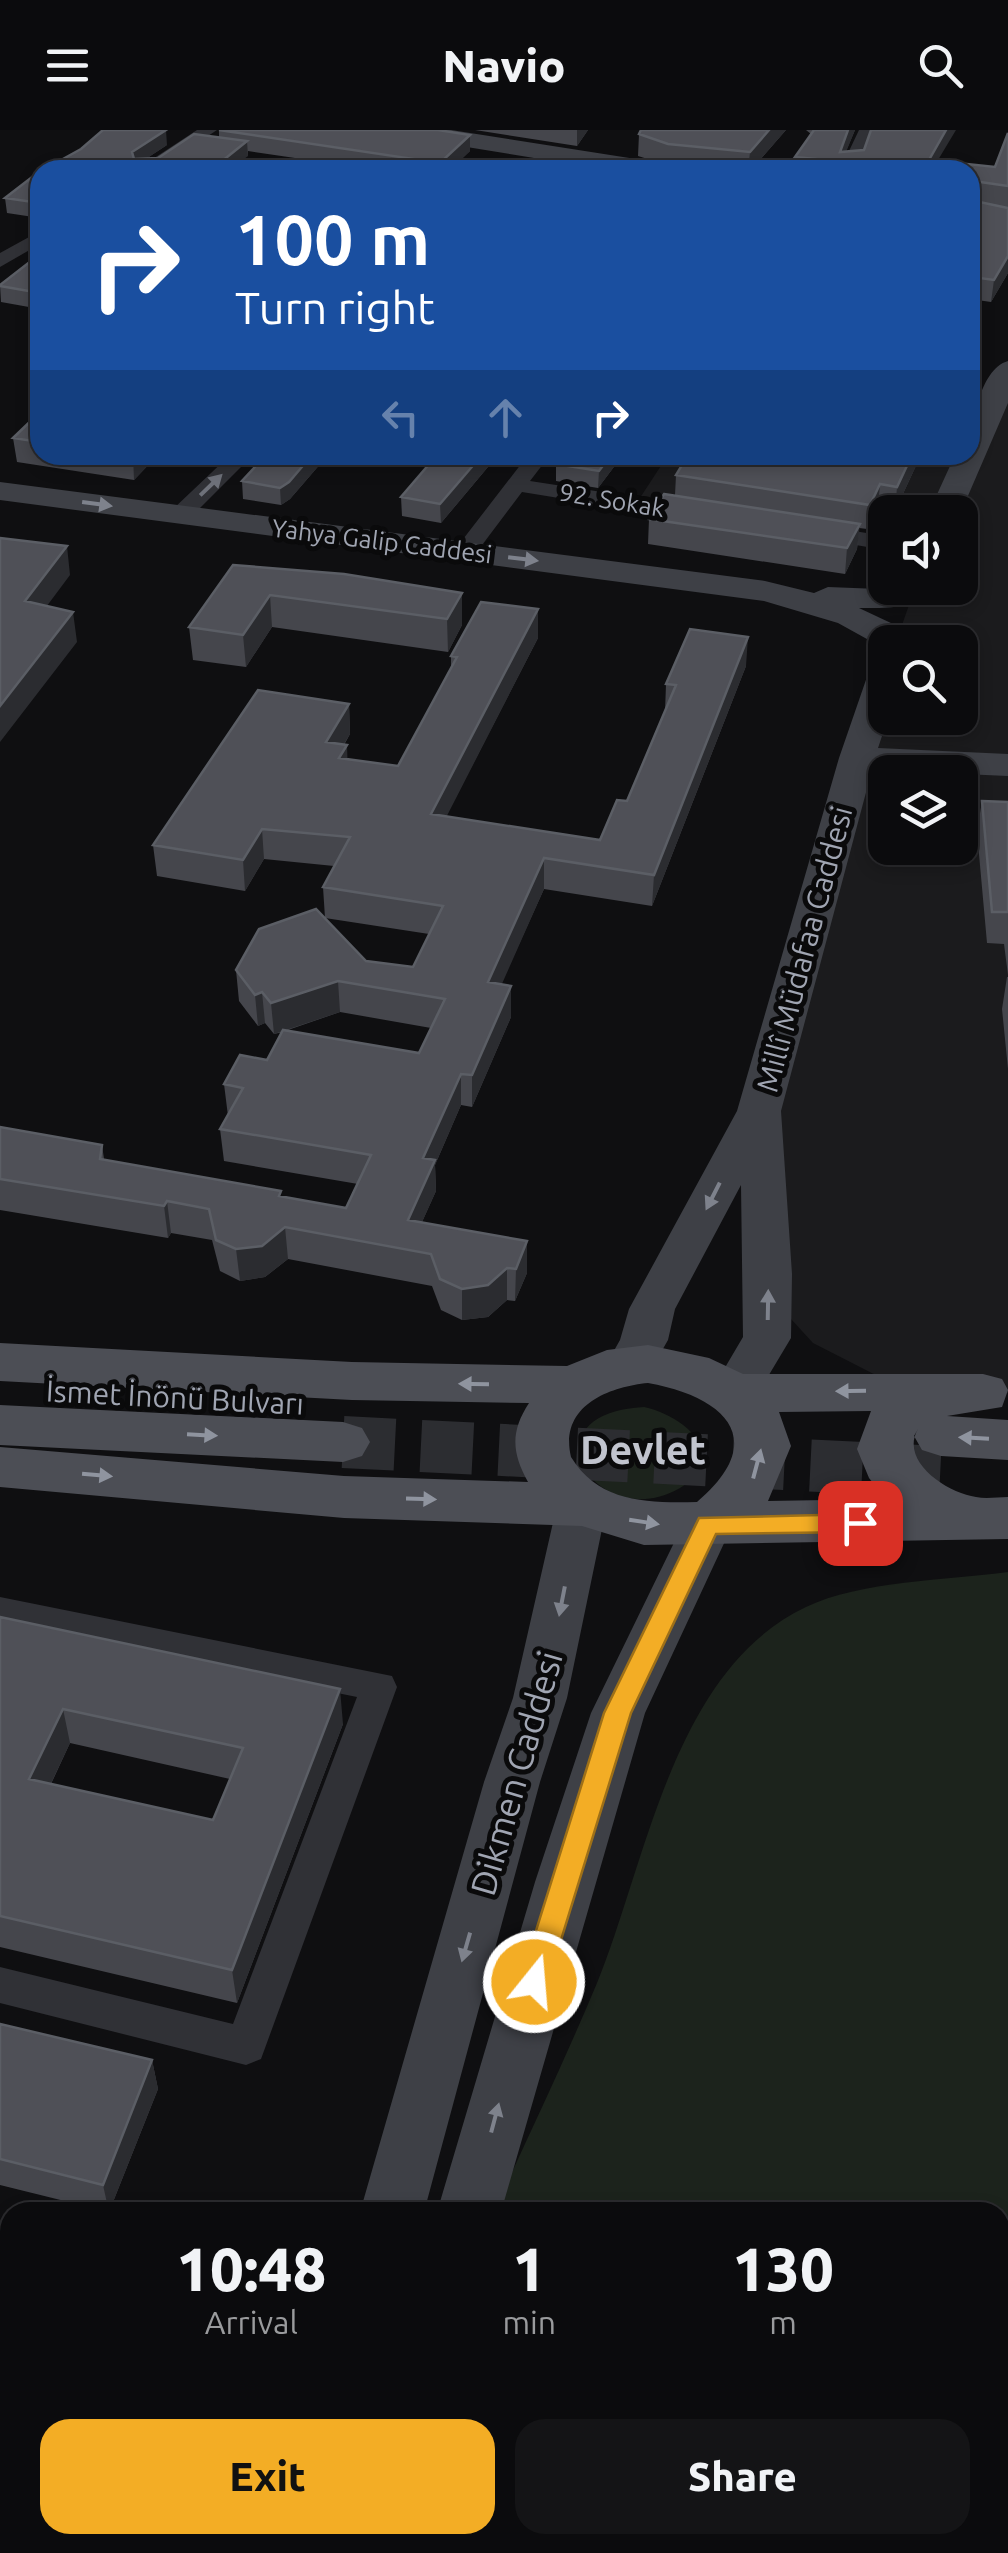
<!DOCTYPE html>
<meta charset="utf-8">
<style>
body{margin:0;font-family:Ubuntu,sans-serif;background:#141416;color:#f1f3f6;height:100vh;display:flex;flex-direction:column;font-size:38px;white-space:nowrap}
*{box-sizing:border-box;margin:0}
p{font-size:32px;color:#9a9b9d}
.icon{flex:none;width:55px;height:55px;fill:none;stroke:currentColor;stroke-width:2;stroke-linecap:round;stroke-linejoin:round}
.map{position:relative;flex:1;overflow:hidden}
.details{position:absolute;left:0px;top:2072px;width:1010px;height:352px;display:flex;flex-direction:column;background:#0b0b0d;border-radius:30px 30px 0 0;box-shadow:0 5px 15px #0003,0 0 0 2px #2b2b2e}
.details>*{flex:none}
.top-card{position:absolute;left:30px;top:30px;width:950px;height:305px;border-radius:30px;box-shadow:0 5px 15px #0003,0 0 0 2px #2b2b2e;background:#1a4fa0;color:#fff;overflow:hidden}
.tools{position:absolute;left:868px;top:365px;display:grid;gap:20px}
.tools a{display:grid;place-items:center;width:110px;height:110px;border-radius:20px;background:#0b0b0d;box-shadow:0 5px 15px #0003,0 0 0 2px #2b2b2e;font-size:50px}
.pin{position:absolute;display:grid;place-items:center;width:85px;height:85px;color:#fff;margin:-42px;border-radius:20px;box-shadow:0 5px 15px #0006}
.me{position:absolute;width:110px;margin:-55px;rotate:17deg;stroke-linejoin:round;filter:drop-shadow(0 0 8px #0008)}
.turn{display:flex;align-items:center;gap:35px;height:210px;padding:0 40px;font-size:45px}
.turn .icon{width:130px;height:130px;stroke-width:2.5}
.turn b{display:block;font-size:70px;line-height:85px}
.lanes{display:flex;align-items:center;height:95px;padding:0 40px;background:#0003;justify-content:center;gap:50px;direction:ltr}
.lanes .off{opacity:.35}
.eta{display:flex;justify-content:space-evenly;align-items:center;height:170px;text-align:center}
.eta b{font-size:60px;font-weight:800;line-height:70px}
.cta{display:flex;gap:20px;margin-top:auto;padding:20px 40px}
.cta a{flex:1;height:115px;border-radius:30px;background:#f3ad25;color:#111;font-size:40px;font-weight:800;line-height:115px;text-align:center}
.cta a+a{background:#141416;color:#f1f3f6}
header{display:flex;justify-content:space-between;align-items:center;height:130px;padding:0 40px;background:#0b0b0d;font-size:45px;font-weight:800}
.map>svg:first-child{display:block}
.built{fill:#1b1b1d;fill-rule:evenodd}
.green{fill:#1c231c}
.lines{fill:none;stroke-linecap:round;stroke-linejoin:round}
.primary-tunnel{stroke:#2c2d31;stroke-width:52;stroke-dasharray:52 26;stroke-linecap:butt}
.street{fill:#303136;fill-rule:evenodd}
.secondary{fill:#3e4046;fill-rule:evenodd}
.primary{fill:#4c4e55;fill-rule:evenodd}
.wall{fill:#45464c;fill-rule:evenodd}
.shaded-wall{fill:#2b2c30}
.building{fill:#4f5057;stroke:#5b5e65;stroke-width:2.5;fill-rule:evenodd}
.oneway{fill:#6e717a}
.oneway2{fill:#7e828c}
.oneway3{fill:#8f949f}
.route{fill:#f3ad25;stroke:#9e7018;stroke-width:2.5}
.labels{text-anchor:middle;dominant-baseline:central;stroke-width:10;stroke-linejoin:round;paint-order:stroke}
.far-street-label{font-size:25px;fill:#a0a5b2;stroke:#0a0a0b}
.street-label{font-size:30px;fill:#a0a5b2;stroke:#0a0a0b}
.near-street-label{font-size:35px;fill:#a0a5b2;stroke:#0a0a0b}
.district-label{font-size:40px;font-weight:bold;fill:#c1c4ce;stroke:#0a0a0b}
</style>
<header><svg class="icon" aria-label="menu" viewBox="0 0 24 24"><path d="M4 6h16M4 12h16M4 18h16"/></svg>Navio<svg class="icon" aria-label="search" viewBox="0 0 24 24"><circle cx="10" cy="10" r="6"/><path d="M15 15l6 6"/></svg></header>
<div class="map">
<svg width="1008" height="2423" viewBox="0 0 1008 2423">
<rect width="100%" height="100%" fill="#0f0f11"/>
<path class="built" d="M1008 240V1263L905 1260 813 1213 791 1189 769 1144 764 1018 885 588H960V512H896L915 458H960V382H885V387L732 363 718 386 636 374 668 325H970V285L987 287ZM885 642H960V718H885Z"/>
<path class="green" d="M644 1277C683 1285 734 1327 680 1358 597 1406 520 1284 644 1277Z
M1008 1442V2423H499L500 2415H1000V2082H494C528 2006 565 1930 597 1853 647 1731 673 1540 806 1477 860 1451 948 1450 1008 1442Z"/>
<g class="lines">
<path class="primary-tunnel" d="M343 1312 941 1342"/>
<path class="street" d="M197 0H217L157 40H136Z
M859 0H875L858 40H840Z
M541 20 556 24 540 40H521Z
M40 101V114L0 137V123Z
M230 325H253L188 390H172V380Z
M528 325H550L530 351 700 377 711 384 700 391 522 362 473 427H457V417Z
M817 395 885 406V420L809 407V397Z
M0 1467 392 1546 397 1557 261 1929 246 1935 0 1873V1837L233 1894 357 1567 0 1495Z"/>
<path class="secondary" d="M393 0H451L655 32 668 40H608L405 7Z
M1008 231V273L961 382H929L955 325H970C970 299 979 239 1008 231Z
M0 352 765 451 814 463 828 457 930 461C916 480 880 478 859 478L893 494 913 511 885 512V519L838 493 764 471 0 370Z
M885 534 888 588 878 618 1008 624V646L872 640 781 981 792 1144 791 1208 751 1275 734 1280 717 1275 710 1263 743 1207 741 1055 675 1179 668 1210 648 1245 631 1250 614 1245 607 1233 620 1210 629 1179 737 981 839 628 868 544 873 537Z
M582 1356 600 1362 607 1375 567 1568 540 1652 424 2082H360L484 1652 513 1568 557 1375 564 1362Z
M708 1375 726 1380 733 1394 645 1583 501 2082H437L535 1752 591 1583 690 1380Z
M263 2415H333L331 2423H261Z
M344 2415H414L412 2423H342Z"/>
<path class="primary" d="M0 1213 352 1232 567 1236 607 1220 648 1215 709 1228 743 1244H983L1002 1249 1008 1260 1002 1277 947 1286 1008 1290V1330L941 1326 922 1320 914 1306 918 1299C899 1331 947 1363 976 1367 986 1369 998 1367 1008 1367V1409L644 1415 582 1396 344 1388 0 1357V1317L344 1346 528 1352C512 1323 510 1302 529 1273L352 1270 0 1251ZM648 1253C726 1267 770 1310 697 1372 648 1373 599 1373 571 1327 559 1277 607 1257 648 1253ZM871 1281 857 1319 869 1348 886 1369 768 1371 791 1316 779 1282Z
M0 1275 343 1292 362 1298 370 1312 362 1326 343 1332 0 1315Z"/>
</g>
<path class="wall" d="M219 0 470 5V21L450 40H377L248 21V26L43 40 167 15 147 28H158L219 7Z
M475 0H588L577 16Z
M641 0H786L751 40H715L667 35 638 26 639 4Z
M806 0H855L846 21 995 37 1008 3V143L991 172 977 170 970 182V40H794L795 27 811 4Z
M40 42V88L7 83 5 68Z
M40 124V179L1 172 0 155Z
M40 287V325H155V328L134 350 17 332 13 308Z
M266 325H328L290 369 281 375 243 369 242 351Z
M498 325 441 393 402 386 401 367Z
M563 325H623L598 358 556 351V334Z
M688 325H921L895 381 878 378 867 399 859 398 857 419 845 444 648 414 649 389 675 365 676 345Z
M233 435 344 444 462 495 448 522 272 497 246 537 193 530 189 497Z
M538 479V508L446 686 600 710 627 671 665 582 666 554 746 536 652 776 544 759 501 854 511 887 472 977 461 975 435 1035 436 1061 422 1092 527 1111V1143L515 1171 507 1170 488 1187 462 1190 441 1180 432 1156 288 1129 265 1147 240 1151 220 1141 212 1110 171 1103 168 1108 0 1080V997L102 1015 104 1029 282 1067 346 1078 358 1054 224 1031 220 999 228 986 224 954 267 930 283 902 274 904 265 893 258 896 239 871 236 840 366 831 413 837 429 804 325 788 323 757 334 736 264 729 245 761 157 746 153 715 349 574 350 604 344 615H347V629L398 636 451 538V526ZM340 882 431 898 419 923 285 901Z
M982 671 1008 672V845L1004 814 987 813 977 702Z
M1007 847H1008V939L1002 879Z
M0 1487 343 1594 237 1873 0 1817ZM70 1613 230 1649 213 1690 51 1654Z
M0 1894 152 1930 158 1959 109 2082 0 2055Z
M0 2116 10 2119V2270L0 2268Z"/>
<path class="shaded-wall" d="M166 0 167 15 134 37 132 22Z
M577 0H588L577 16Z
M769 0H786L751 40H748L750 22Z
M848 0H855L842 32 840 22Z
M946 0H956L932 40 929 30Z
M470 5V21L450 40H440V33Z
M247 11 248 26 230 40H211Z
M1008 126V143L991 172 994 150Z
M980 148 977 170 970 182V165Z
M133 325H155V328L134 350Z
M312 325H328L290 369 281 375 280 358Z
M482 325H498L441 393 440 374Z
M611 325H623L598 358 599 341Z
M912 325H921L895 381 897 357Z
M880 354 878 378 867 399 870 375Z
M860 394 857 419 845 444 847 418Z
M67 416 70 445 29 500 25 471Z
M462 463V495L448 522 447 489Z
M270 465 272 497 246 537 243 505Z
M538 479V508L432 715 431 684Z
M73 482 77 512 0 612V576Z
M748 507 746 536 652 776 654 745Z
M349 574 350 604 327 642 326 612Z
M347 615 348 645 339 628Z
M262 699 264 729 245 761 243 730Z
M544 728V759L489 883 488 852Z
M338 851 340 882 274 904 271 873Z
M511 856V887L472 977V945Z
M262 862 265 893 258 896 255 865Z
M461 944V975L435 1035 436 1061 409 1121 408 1090 423 1028Z
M167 1071 171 1103 168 1108 164 1076Z
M285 1097 288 1129 265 1147 240 1151 236 1119Z
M527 1111V1143L515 1171 516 1139Z
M507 1138V1170L488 1187 462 1190V1159Z
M340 1559 343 1594 237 1873 232 1840Z
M63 1579 70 1613 37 1683 29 1649Z
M152 1930 158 1959 109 2082 103 2055Z
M86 2415H104L101 2423H83Z"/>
<path class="building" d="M103 0H166L132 22 134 29 158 28 194 4 247 11 211 40H43L81 19Z
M219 0H438L470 5 440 33Z
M641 0H769L750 22 668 14 639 4Z
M814 0H848L840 22 864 20 871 0H946L929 30 995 37 1008 3V56L973 51 970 66V40H865L868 34 795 27Z
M40 42V73L5 68 36 44Z
M970 70 1008 78V126L994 150 980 148 970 165Z
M40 124V163L0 156V155Z
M36 286 40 287V312L13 308Z
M266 325H312L289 352 280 358 242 351Z
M437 325H482L440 374 401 367Z
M563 325H611L599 341 556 334Z
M688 325H912L897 357 880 354 870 375 676 345Z
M664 364 860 394 847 418 649 389Z
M0 408 67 416 25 471 73 482 0 576Z
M233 435 344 444 462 463 447 489 270 465 243 505 189 497Z
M481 472 538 479 431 684 600 710 617 670 627 671 676 555 666 554 690 499 748 507 654 745 544 728 488 852 511 856 472 945 461 944 423 1028 435 1030 408 1090 527 1111 516 1139 507 1138 488 1155 462 1159 440 1149 431 1124 285 1097 262 1116 236 1119 216 1110 209 1079 167 1071 164 1076 0 1049V997L102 1015 100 1029 281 1061 279 1066 346 1078 371 1025 220 999 243 958 224 954 240 925 267 930 283 900 419 923 445 869 338 851 271 873 262 862 255 865 236 840 259 799 316 779 366 831 413 837 443 776 323 757 350 707 262 699 243 730 153 715 258 560 349 574 326 612 347 615 339 628 398 636 457 527 451 526Z
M982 671 1008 672V782H992Z
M0 1487 340 1559 232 1840 0 1786ZM63 1579 243 1618 213 1690 29 1649Z
M0 1894 152 1930 103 2055 0 2029Z
M122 2072 166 2082H118Z
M0 2116 10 2119V2245L0 2242Z
M10 2362V2415H86L83 2423H0V2388Z"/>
<defs><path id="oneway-solid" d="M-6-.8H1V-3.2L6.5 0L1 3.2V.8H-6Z" transform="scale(2.5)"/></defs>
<use class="oneway" href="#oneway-solid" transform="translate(211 355) rotate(-44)"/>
<g class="oneway2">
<use href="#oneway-solid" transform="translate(97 374) rotate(8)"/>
<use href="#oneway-solid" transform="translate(523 429) rotate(7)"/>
<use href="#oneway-solid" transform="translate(713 1066) rotate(117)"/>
<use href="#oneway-solid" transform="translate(768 1175) rotate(-89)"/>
<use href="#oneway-solid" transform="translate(562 1471) rotate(101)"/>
<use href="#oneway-solid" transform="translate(466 1817) rotate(106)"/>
<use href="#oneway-solid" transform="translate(495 1988) rotate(-75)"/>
</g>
<g class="oneway3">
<use href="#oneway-solid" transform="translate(474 1254) rotate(-179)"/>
<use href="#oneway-solid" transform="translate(851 1261) rotate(179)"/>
<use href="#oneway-solid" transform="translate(202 1305) rotate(3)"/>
<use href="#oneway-solid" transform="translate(974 1308) rotate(-177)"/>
<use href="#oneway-solid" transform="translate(757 1334) rotate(-75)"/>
<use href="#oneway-solid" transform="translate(97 1345) rotate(5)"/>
<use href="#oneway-solid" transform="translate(421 1369) rotate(2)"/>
<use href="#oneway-solid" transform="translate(644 1392) rotate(9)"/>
</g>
<path class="route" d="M860 1384 872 1393 860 1402 716 1404 631 1583 548 1852 544 1861 534 1864 524 1861 520 1852 604 1583 699 1388Z"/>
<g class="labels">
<g class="far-street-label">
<text transform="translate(612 370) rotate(9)">92. Sokak</text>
<text transform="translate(382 411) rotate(7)">Yahya Galip Caddesi</text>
</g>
<g class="street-label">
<text transform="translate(804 819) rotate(-75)">Millî Müdafaa Caddesi</text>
<text transform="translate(175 1267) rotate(3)">İsmet İnönü Bulvarı</text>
</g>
<g class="near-street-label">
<text transform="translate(516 1643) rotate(-74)">Dikmen Caddesi</text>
</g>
<g class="district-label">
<text x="643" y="1319">Devlet</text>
</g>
</g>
</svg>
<div class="tools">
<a><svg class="icon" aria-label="sound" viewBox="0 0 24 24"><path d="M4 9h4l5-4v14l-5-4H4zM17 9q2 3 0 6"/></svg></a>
<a><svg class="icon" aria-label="search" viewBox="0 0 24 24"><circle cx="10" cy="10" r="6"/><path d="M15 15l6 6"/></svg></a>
<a><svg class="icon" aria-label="layers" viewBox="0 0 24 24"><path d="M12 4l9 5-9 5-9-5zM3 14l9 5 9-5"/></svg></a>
</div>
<div class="pin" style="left:860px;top:1393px;background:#d93025"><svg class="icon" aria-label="arrive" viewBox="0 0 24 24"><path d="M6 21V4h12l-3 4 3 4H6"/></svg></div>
<svg class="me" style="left:534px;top:1852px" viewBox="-20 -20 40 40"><circle r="17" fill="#f3ad25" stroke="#fff" stroke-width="3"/><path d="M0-11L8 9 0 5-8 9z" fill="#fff"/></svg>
<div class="top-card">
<div class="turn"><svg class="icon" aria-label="right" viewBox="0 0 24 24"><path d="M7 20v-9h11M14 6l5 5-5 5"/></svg><div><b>100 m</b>Turn right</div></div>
<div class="lanes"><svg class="icon off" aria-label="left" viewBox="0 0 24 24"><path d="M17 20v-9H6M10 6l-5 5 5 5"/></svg><svg class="icon off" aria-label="ahead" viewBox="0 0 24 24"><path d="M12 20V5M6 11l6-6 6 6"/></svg><svg class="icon" aria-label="right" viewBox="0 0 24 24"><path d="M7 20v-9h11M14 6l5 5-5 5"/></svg></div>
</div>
<section class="details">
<div class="eta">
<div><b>10:48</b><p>Arrival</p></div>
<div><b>1</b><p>min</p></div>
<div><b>130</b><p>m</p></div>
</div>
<div class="cta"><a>Exit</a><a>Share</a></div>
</section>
</div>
